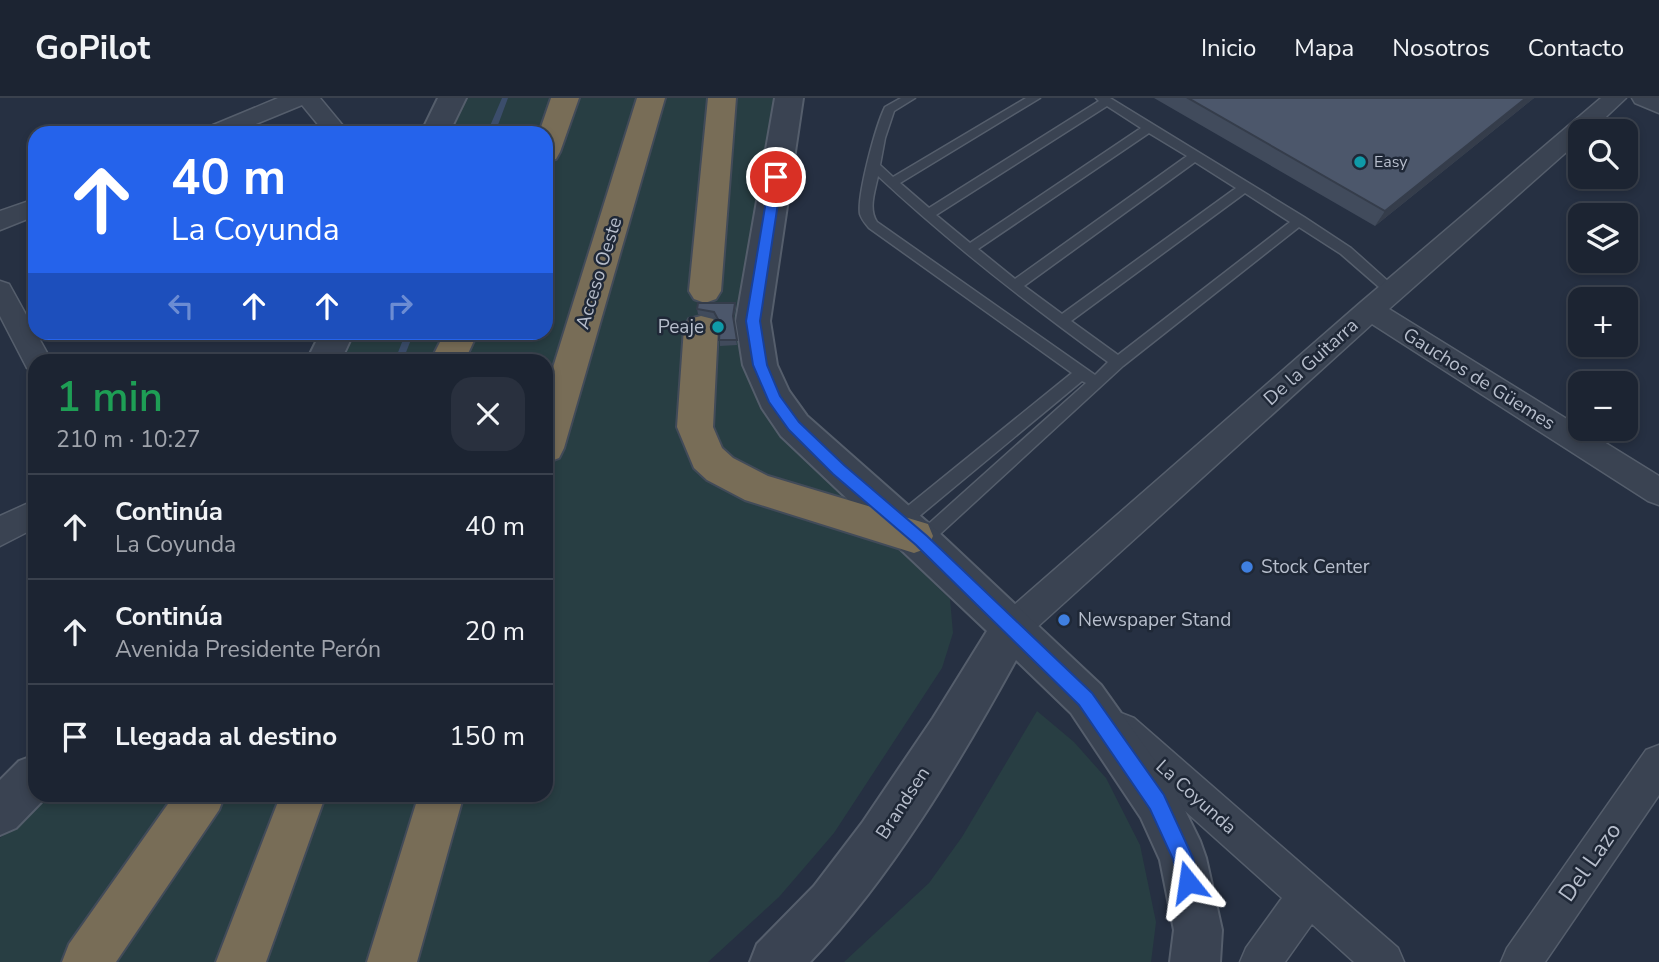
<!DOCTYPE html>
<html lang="es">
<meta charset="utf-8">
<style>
body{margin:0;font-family:"Nunito Sans",sans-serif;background:#29303e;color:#f1f3f6;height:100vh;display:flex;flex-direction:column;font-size:26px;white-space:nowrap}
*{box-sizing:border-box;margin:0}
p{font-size:23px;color:#a0a4ac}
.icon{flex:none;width:38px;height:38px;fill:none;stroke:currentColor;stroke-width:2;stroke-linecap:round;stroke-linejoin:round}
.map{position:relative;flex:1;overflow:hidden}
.sheet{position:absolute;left:28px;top:256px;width:525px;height:448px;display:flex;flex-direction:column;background:#1c2432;border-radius:21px;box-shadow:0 4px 10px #0003,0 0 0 2px #3a414d}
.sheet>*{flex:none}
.guide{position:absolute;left:28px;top:28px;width:525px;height:214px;border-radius:21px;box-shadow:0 4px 10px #0003,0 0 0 2px #3a414d;background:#2563eb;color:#fff;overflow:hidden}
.controls{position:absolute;left:1568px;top:21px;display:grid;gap:14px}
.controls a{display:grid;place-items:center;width:70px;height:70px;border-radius:14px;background:#1c2432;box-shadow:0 4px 10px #0003,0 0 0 2px #3a414d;font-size:35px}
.pin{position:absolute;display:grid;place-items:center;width:60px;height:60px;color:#fff;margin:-30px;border:4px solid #fff;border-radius:50%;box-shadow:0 2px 7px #0007}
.me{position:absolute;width:77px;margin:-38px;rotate:345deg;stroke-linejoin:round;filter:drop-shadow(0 0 5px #0008)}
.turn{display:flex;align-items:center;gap:24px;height:147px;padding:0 28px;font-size:32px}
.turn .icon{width:91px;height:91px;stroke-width:2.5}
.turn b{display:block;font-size:49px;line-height:60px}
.lanes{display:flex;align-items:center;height:66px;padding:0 28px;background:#0003;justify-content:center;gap:35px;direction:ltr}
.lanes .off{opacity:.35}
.round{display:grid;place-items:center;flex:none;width:74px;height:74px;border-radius:21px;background:#29303e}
.overview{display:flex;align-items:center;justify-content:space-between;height:119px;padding:0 28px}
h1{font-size:42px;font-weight:600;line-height:52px;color:#1e9e55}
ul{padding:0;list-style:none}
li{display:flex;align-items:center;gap:21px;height:105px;padding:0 28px;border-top:2px solid #3a414d}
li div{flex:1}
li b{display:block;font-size:26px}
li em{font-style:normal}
header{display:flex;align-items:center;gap:42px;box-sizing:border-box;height:98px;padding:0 35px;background:#1c2432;border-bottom:2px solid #3a414d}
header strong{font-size:33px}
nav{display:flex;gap:38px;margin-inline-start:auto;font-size:24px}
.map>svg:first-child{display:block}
.green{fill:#283e43}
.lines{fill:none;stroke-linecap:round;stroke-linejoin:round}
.stream{fill:#3b4d6b;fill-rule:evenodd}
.service-casing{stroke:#555e6c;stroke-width:3}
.minor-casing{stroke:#555e6c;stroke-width:3}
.tertiary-casing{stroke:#555e6c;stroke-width:4}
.motorway-casing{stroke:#424b59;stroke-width:4}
.service{fill:#3a4352;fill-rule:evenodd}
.minor{fill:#3a4352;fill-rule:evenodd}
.tertiary{fill:#3a4352;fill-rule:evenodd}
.motorway{fill:#786d57;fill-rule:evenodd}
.wall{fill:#414b5c}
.shaded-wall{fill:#353d4b}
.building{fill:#4c576b;stroke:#353d4b;stroke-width:2}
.route{fill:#2563eb;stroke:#184099;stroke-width:2}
.culture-dot{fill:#0f9aa8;stroke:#1f2837;stroke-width:2.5}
.shop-dot{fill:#3f7fe0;stroke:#1f2837;stroke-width:2.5}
.labels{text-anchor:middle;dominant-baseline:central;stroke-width:5;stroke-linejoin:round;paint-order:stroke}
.far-poi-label{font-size:16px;fill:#b7becc;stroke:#1f2837;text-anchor:start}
.street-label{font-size:19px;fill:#b7becc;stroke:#1f2837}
.poi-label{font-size:19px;fill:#b7becc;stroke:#1f2837;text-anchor:start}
.near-street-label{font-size:23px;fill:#b7becc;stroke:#1f2837}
</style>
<header>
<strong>GoPilot</strong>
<nav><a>Inicio</a><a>Mapa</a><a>Nosotros</a><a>Contacto</a></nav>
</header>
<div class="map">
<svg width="1659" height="864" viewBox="0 0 1659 864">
<rect width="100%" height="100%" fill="#263042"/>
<path class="green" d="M466 0H779L745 240 759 309 822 377 950 501 953 535 942 570 834 735 779 799 708 864H0V740L50 697 546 696V262H342L356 235 546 234V35H449Z
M1037 613 1074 644 1106 680 1140 747 1156 824 1151 864H844L929 785 962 739Z"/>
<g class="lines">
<path class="stream" d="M502 0H508L495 35H487Z
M406 234H414L403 262H395Z"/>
<g class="service-casing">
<path id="service" d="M901 0H915L894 13 885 40 880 67 893 79 1026 0H1040L900 85 929 110 1099 3 1096 0H1110L1304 119 1351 150 1399 193 1397 196H1387L1341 156 1299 129 1123 268 927 448 921 450 915 448 913 443 915 438 1086 285 1082 283 905 430H893L891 425 893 420 1072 275 869 130C865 125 862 122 860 116 857 97 876 27 885 9ZM1107 8 1141 30 970 145 936 117ZM1149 35 1187 58 1015 181 978 151ZM1195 64 1236 90 1062 216 1024 188ZM878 78C951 146 1028 206 1108 264L1095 277 877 124C868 111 875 93 878 78ZM1245 95 1290 124 1118 257 1071 223Z"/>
</g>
<g class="minor-casing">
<path id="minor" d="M278 0H320L349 35H325L302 7 234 35H202L206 30Z
M1601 0H1626L1591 33H1580V42L1389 211 1659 378V407L1648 403 1372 226 1023 542 1011 546 999 542 994 531 999 520 1360 205Z
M1632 0H1659V15L1635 5Z
M35 101V118L0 132V113Z
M0 183 9 186 51 262H35V272L27 270 0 218Z
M35 402V430L0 448V418Z
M1121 615 1134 620 1398 850 1404 864H1354L1312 826 1285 864H1240L1246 850 1282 800 1108 644 1103 632 1108 620Z
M1659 647V697L1545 864H1501L1507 850 1646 652Z"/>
</g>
<g class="tertiary-casing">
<path id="tertiary" d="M438 0H466L449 35H421Z
M775 0H803L770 223 777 267 789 293 807 318 935 431 1101 587 1173 688 1200 743 1206 760 1222 832 1220 864H1170L1174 832 1160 762 1141 720 1071 615 1016 562C961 662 890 782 810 864H750L757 846 814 788 862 725 933 620 987 533 781 338 762 310 743 267 736 223Z
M321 234H354L341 262H307Z
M35 657V696H49L16 730 0 737V682L19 663Z"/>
</g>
<g class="motorway-casing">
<path id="motorway" d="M551 0H579L560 54 556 61 546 63V35H539Z
M637 0H665L564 350 559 360 546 365V292Z
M708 0H736L721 193 716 201 705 205 694 201 689 193Z
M701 218 713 221 718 230 713 329 722 350 733 360 768 378 928 426 933 438 928 450 914 455 745 402 707 382 694 370 677 329 684 230 689 221Z
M445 234H478L465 262H431Z
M175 696H225L219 712 116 864H62L69 846Z
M281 696H326L266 864H216Z
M419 696H464L417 864H367Z"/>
</g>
<use href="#service" class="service"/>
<use href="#minor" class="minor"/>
<use href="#tertiary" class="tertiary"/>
<use href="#motorway" class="motorway"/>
</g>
<path class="wall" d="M1154 0H1534L1375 128Z
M735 205 736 210 733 223 737 247 720 248V228L715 220 698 216 697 211Z"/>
<path class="shaded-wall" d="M1526 0H1534L1375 128 1385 113Z"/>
<path class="building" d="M1188 0H1526L1385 113Z
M698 205H735L733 218 737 242H719L720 225 714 214 697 211Z"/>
<path class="route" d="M776 75 782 79 760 223 767 267 780 298 799 324 844 367 927 438 1092 595 1164 697 1193 760 1198 784 1195 791 1188 794 1181 791 1173 761 1150 711 1079 607 916 447 833 376 789 332 769 304 753 267 746 223 770 79Z"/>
<g class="culture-dot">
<circle cx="1360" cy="64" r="7"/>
<circle cx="718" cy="229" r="7"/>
</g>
<g class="shop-dot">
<circle cx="1247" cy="469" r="7"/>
<circle cx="1064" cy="522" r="7"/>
</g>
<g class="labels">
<g class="far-poi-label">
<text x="1374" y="64">Easy</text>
</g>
<g class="street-label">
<text transform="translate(599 175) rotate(-73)">Acceso Oeste</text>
<text transform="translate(1311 264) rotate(-42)">De la Guitarra</text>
<text transform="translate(1479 281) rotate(32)">Gauchos de Güemes</text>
<text transform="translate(1196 699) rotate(42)">La Coyunda</text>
<text transform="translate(903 705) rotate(-57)">Brandsen</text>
</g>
<g class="poi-label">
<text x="704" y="229" text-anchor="end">Peaje</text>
<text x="1261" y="469">Stock Center</text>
<text x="1078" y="522">Newspaper Stand</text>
</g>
<g class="near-street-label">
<text transform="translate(1590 764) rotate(-55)">Del Lazo</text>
</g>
</g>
</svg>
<div class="controls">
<a><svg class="icon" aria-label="search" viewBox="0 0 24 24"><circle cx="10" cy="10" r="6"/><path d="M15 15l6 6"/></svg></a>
<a><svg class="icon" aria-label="layers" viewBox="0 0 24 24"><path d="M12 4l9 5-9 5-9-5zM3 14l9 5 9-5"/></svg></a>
<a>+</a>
<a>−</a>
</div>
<div class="pin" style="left:776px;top:79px;background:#d93025"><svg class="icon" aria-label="arrive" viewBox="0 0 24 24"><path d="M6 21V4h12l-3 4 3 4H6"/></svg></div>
<svg class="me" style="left:1188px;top:784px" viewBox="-20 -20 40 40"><path d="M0-17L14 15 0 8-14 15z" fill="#2563eb" stroke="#fff" stroke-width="4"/></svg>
<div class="guide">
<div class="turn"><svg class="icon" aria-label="ahead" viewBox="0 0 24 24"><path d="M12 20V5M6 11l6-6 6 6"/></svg><div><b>40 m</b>La Coyunda</div></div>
<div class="lanes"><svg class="icon off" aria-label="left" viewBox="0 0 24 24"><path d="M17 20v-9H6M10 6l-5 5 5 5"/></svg><svg class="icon" aria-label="ahead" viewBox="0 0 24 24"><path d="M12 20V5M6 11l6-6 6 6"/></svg><svg class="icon" aria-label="ahead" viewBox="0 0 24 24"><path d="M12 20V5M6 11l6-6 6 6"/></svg><svg class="icon off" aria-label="right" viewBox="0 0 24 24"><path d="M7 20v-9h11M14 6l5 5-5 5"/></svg></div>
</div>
<section class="sheet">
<div class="overview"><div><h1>1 min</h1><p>210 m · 10:27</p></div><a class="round"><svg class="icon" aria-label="close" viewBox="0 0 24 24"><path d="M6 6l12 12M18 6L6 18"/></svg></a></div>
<ul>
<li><svg class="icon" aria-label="ahead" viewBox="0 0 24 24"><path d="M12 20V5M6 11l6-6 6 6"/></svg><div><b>Continúa</b><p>La Coyunda</p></div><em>40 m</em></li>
<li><svg class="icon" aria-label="ahead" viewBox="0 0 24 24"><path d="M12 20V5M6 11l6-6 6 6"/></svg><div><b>Continúa</b><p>Avenida Presidente Perón</p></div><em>20 m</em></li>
<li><svg class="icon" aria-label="arrive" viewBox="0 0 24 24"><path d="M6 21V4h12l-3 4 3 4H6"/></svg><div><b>Llegada al destino</b></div><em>150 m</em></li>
</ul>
</section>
</div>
